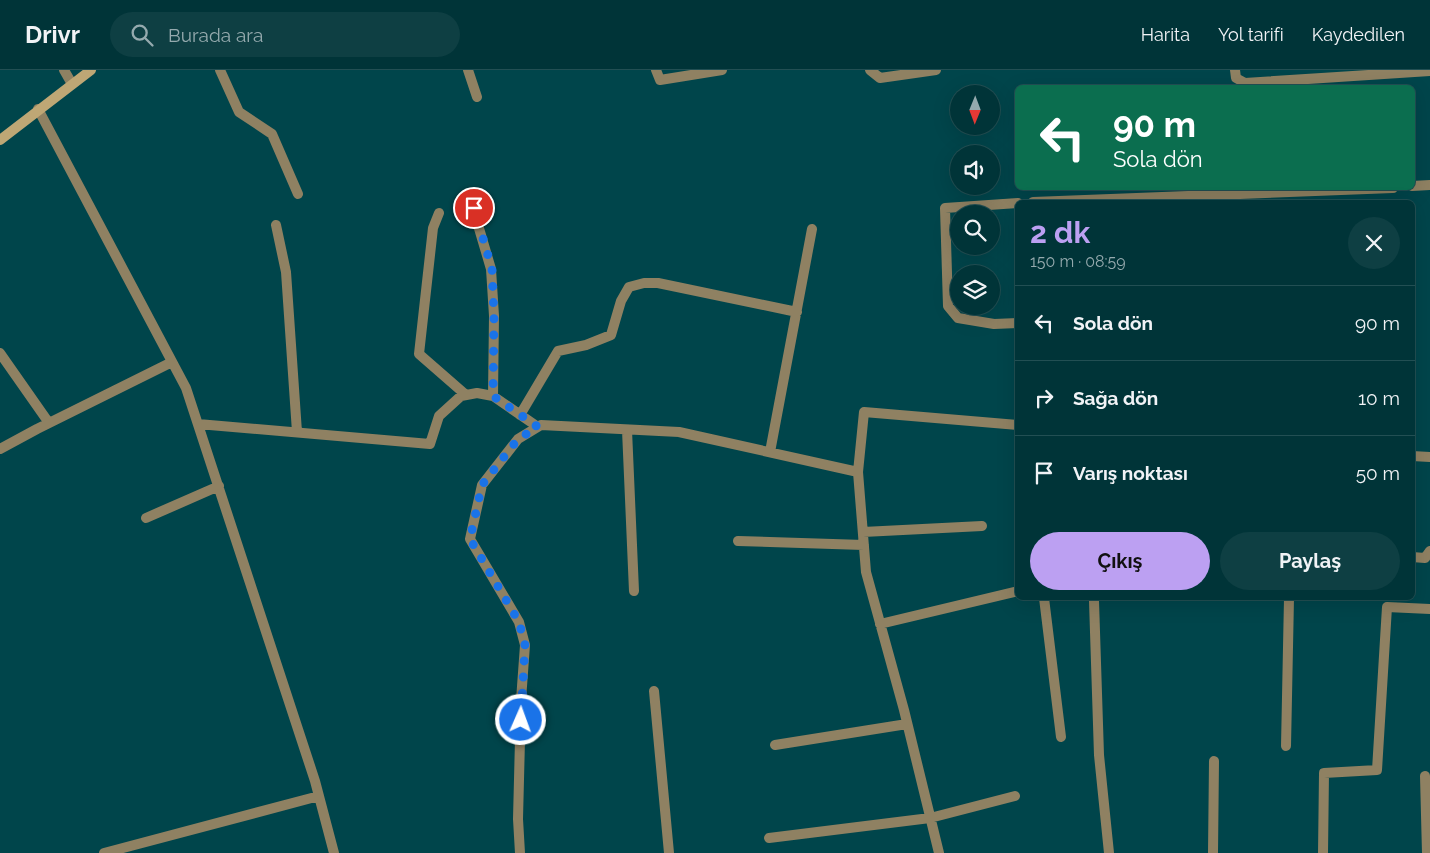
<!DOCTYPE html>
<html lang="tr">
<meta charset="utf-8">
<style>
body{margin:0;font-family:Raleway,sans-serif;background:#0e3f43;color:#f1f3f6;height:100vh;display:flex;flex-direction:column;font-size:19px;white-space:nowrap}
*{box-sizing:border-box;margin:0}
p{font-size:16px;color:#95aaae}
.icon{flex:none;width:28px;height:28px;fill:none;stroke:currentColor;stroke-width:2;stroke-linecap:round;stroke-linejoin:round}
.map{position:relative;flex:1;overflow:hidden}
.side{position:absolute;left:1015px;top:130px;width:400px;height:400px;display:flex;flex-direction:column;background:#003438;border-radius:8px;box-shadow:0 5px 20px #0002,0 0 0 1px #224f53}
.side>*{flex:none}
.guide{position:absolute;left:1015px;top:15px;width:400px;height:105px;border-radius:8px;box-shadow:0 5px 20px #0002,0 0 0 1px #224f53;background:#0b6e4f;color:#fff;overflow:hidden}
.needle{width:32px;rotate:181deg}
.tools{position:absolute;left:950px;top:15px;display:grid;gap:10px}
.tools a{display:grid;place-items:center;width:50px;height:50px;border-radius:50%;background:#003438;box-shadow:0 5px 20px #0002,0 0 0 1px #224f53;font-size:25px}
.pin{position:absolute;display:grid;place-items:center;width:42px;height:42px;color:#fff;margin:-21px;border:2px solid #fff;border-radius:50%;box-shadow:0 1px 5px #0007}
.me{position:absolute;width:55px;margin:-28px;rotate:2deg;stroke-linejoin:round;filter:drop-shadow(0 0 4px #0008)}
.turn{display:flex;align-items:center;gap:18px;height:105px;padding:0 15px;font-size:22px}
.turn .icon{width:65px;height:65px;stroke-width:2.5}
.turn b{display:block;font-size:35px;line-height:42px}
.round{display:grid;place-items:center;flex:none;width:52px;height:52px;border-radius:26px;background:#0e3f43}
.head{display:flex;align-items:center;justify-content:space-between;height:85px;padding:0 15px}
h1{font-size:30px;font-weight:700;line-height:38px;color:#bca0f2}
.button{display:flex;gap:10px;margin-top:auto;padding:10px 15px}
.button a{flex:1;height:58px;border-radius:30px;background:#bca0f2;color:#111;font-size:20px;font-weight:700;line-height:58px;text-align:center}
.button a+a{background:#0e3f43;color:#f1f3f6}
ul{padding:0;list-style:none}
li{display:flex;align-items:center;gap:15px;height:75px;padding:0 15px;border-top:1px solid #224f53}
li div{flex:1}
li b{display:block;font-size:19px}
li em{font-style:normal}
header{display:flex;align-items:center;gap:30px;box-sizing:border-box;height:70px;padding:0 25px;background:#003438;border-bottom:1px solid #224f53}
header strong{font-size:24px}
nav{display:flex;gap:28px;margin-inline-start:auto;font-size:18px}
.search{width:350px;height:45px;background:#0e3f43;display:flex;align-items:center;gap:12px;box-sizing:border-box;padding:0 18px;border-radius:28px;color:#95aaae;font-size:19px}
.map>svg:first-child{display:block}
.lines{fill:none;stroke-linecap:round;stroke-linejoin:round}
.minor{stroke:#8f8162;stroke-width:10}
.secondary{stroke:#bea775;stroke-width:10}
.route{stroke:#1a73e8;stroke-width:9;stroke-dasharray:0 16.2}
</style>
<header>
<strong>Drivr</strong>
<div class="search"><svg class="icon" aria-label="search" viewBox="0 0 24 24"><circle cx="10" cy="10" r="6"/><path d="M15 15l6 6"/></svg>Burada ara</div>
<nav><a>Harita</a><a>Yol tarifi</a><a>Kaydedilen</a></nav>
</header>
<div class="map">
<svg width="1430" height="783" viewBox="0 0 1430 783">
<rect width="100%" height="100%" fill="#00454b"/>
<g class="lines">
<path class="minor" d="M64 0 72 14
M220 0 239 42 272 64 298 124
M468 0 477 27
M656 0 660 10 722 0
M870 0 880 8 936 0
M1235 0 1236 8 1245 13 1430 1
M38 39 186 318 315 711 334 783
M1412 116 1430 115
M1033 132 1393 118
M1018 133 945 138 948 236 958 248 994 254 1018 253
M473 138 491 199 494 246 493 326
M439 143 433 158 419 284 466 325
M276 155 286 202 297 362
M0 283 49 353
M520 345 558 281 586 275 611 265 621 231 629 217 644 213H658L797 242
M198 354 430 374 439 346 461 326 477 323 493 326 538 357
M627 360 634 521
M0 379 37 359 172 292
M770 382 812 159
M1412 386 1430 387
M146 448 219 416
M863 462 982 456
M738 471 864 475
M1412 487 1425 488 1430 481
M1044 528 1061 667
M1094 531 1099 685 1109 783
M880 554 1018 521
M654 621 669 783
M775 675 907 654
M1286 676 1289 528
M1425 706 1427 783
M769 768 930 748 1015 726
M104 783 319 726
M520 783 518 749 521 630 525 575 519 552 470 469 482 415 518 369 541 355 679 362 858 402
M939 783 904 640 866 502 858 402 864 342 1018 355
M1213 783 1214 691
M1323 783 1324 703 1377 700 1387 537 1430 539"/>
<path class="secondary" d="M0 70 91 0"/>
</g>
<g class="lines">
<path class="route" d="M474 138 492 199 494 246 493 326 538 357 518 369 482 415 470 469 519 552 525 575 521 650"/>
</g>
</svg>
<div class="tools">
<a><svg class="needle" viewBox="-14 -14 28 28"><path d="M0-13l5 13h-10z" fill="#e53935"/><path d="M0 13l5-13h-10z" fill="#95aaae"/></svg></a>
<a><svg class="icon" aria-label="sound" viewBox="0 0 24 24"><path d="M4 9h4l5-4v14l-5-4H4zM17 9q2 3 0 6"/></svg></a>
<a><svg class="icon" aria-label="search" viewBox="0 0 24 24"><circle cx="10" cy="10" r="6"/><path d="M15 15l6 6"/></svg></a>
<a><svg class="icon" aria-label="layers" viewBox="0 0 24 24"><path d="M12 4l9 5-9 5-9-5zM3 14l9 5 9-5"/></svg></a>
</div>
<div class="pin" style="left:474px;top:138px;background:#d93025"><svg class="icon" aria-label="arrive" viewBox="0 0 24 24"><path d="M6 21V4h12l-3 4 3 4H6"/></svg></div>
<svg class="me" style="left:521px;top:650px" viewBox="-20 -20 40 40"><circle r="17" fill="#1a73e8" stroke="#fff" stroke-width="3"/><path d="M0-11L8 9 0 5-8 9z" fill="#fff"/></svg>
<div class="guide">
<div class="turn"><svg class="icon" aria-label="left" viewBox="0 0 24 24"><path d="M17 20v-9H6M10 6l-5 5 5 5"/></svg><div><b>90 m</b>Sola dön</div></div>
</div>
<section class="side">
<div class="head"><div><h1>2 dk</h1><p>150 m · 08:59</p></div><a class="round"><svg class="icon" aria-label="close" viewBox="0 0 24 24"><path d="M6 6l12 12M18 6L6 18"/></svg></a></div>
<ul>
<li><svg class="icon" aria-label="left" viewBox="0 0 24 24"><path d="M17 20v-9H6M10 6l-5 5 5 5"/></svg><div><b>Sola dön</b></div><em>90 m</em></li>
<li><svg class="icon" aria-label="right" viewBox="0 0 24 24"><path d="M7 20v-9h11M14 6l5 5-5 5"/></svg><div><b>Sağa dön</b></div><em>10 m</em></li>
<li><svg class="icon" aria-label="arrive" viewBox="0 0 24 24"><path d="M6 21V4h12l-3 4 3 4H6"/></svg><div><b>Varış noktası</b></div><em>50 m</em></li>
</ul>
<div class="button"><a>Çıkış</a><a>Paylaş</a></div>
</section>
</div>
